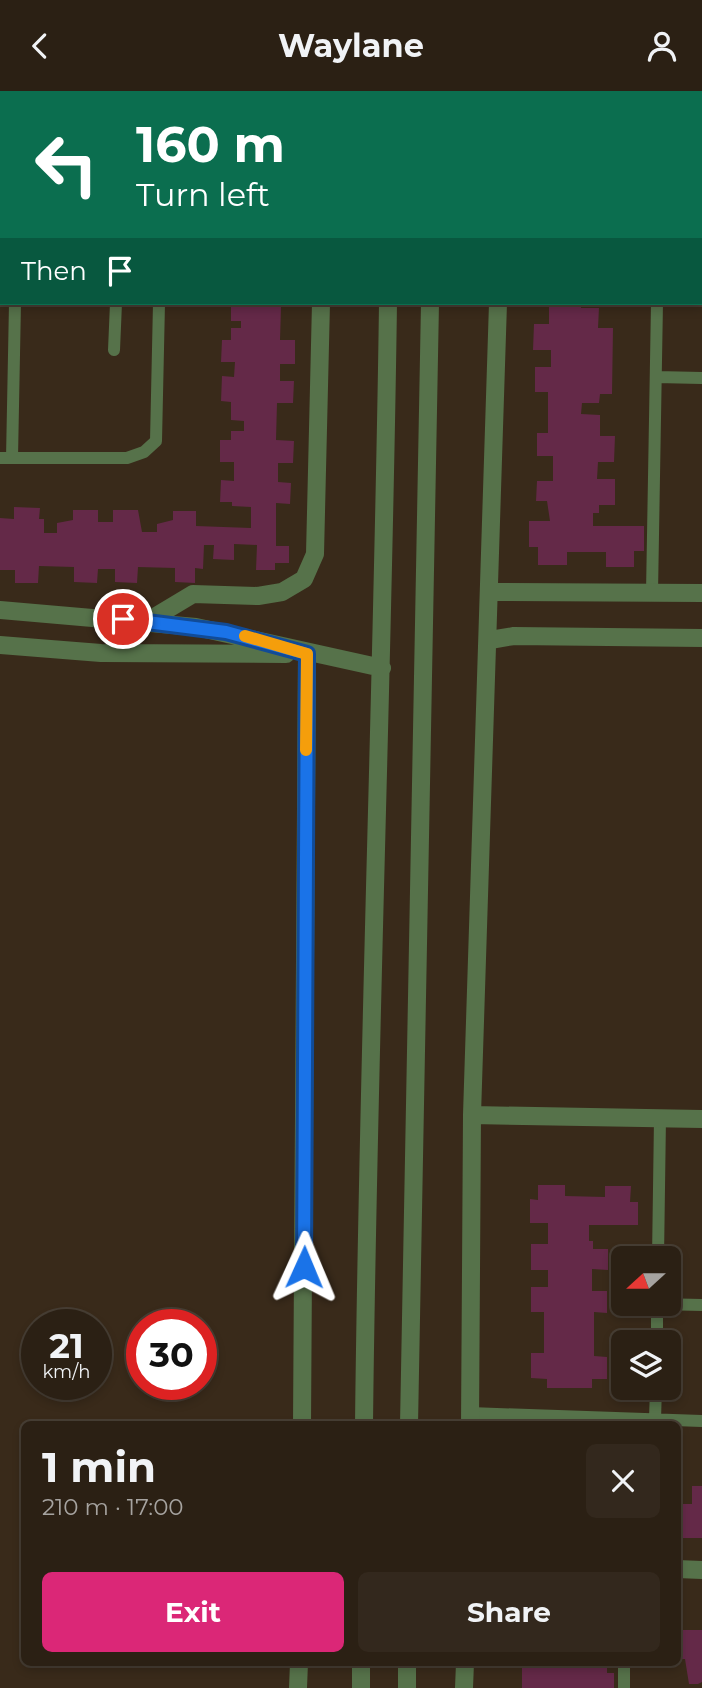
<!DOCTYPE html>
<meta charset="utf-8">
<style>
body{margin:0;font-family:Montserrat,sans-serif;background:#33281d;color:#f1f3f6;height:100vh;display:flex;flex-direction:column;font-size:26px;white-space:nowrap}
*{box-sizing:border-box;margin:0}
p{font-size:23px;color:#a6a3a0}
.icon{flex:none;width:38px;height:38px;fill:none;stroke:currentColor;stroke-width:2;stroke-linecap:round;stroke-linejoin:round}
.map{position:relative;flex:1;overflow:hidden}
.drawer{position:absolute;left:21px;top:1330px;width:660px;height:245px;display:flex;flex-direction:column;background:#2b2014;border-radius:10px;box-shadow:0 4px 10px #0003,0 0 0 2px #473e34}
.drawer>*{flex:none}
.banner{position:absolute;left:0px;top:0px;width:704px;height:214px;box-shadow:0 4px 10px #0003,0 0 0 2px #473e34;background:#0b6e4f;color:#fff;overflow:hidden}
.needle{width:46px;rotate:249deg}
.controls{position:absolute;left:611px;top:1155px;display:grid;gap:14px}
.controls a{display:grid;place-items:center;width:70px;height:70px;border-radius:10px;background:#2b2014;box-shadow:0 4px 10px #0003,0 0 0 2px #473e34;font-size:35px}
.speed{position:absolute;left:21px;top:1218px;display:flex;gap:14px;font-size:35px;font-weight:700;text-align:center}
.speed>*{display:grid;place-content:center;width:91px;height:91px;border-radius:50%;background:#2b2014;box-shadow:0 4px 10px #0003,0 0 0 2px #473e34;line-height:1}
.speed small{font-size:18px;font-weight:400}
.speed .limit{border:10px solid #d22;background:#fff;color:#111}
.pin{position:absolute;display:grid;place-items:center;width:60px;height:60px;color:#fff;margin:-30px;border:4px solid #fff;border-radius:50%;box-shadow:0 2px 7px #0007}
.me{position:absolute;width:77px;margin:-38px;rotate:1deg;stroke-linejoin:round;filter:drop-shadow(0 0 5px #0008)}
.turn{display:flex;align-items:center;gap:24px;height:147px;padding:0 21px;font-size:32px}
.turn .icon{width:91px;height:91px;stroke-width:2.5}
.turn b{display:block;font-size:49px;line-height:60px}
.then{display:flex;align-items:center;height:66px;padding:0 21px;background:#0003;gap:14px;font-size:26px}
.round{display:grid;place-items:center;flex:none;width:74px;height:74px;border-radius:10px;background:#33281d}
.headline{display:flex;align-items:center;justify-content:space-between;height:119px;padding:0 21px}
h1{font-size:42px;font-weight:700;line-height:52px}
.action{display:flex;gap:14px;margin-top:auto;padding:14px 21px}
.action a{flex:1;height:80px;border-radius:10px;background:#db2777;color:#fff;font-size:28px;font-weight:700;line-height:80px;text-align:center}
.action a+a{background:#33281d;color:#f1f3f6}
header{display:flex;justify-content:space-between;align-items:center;height:91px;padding:0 21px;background:#2b2014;font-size:32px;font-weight:700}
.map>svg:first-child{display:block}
.building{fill:#642948}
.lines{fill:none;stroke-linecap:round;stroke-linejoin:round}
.service{stroke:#56724a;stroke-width:12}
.minor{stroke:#56724a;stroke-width:18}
.tertiary{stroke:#56724a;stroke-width:18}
.route-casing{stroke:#114b97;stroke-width:18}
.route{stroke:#1a73e8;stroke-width:12}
.slow{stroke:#f59e0b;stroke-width:12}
</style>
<header><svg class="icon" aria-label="back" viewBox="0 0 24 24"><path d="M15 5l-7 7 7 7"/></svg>Waylane<svg class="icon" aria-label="person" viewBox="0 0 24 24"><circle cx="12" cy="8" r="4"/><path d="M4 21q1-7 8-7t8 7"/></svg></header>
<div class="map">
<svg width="702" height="1597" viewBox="0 0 702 1597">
<rect width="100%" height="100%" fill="#392a1a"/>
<path class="building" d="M231 212H296V216H281L280 249H295V273H280V290H294L293 312H277L276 349 294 350 293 372H278V391L291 392 290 413 276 412V455H289V472H275V479H256L257 454 234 453V469L213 468 214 454H204L203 478 195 477V492L175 491V477L138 476 137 492 115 491V478H98L97 492 74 491V476L39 475 38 492H15V479H0V427L14 428V416L40 417 39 428H44V442H57V432L73 429V419H98V431H113V419H138L142 441H157V433L173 429V420H196V435L251 437V416L232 415V411H220L221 389 234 390V371H220V349H231V340H244V330L231 329V311L221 310 222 285 234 286 235 271H221L222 249H231V237H241V230H231Z
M549 212H581V217H599L598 237H613L612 303H600L599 312H582L581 323 600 324V345H615L614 371H598L597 388H615V414H599V422H593V435H644V460H634V476H606V461H567V474H538V456H529V430H550L547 410H536L537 390H553V365H537V342H548V301H535V276H551V259H533L534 233H549Z
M538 1094H565V1105L605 1106V1095H631L630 1111H638V1134H589V1150H593V1158H608V1179L592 1178V1200H607V1222L594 1221V1265L607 1266V1288H592V1297H547V1288L531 1287V1262H544V1221H531V1196H548V1179H531V1153H548V1132H530V1108L538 1109Z
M677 1393H680V1413H692V1395H702V1447H677Z
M677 1539H702V1591L698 1593H689L685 1568H677Z
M528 1572H607V1582H614V1597H522V1576H528Z"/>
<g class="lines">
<path class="service" d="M165 2V0
M660 2V0
M114 259 116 212
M656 286 702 287
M0 367H127L144 361 156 350 159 212
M12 367 15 212
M652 502 657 212
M658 1167 660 1027
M657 1213 702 1214
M657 1251V1213
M470 1322 702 1330
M655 1328 656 1297
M624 1572V1597"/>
<path class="minor" d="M502 0V2
M326 2V0
M0 38H2
M491 501 702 502
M148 530 193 503 258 505 282 501 304 488 315 463 321 212
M490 549 514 545 702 547
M472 1024 702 1028
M302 1334 307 563
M470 1334 472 1024 498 212
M677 1478 702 1479
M298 1597 299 1572
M464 1597 465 1572"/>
<path class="tertiary" d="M392 2V0
M434 2V0
M0 519 196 536 382 577
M0 554 101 562 286 563
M364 1334C368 959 383 586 388 212
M409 1334 430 212
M361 1597V1572
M407 1597V1572"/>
</g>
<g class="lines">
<g class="route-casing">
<path id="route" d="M123 528 226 541 307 563 304 1176"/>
</g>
<use href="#route" class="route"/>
<path class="slow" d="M245 545 307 563 306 659"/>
</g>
</svg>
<div class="controls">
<a><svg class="needle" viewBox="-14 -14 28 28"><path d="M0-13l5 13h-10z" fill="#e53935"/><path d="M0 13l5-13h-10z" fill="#a6a3a0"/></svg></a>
<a><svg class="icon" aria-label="layers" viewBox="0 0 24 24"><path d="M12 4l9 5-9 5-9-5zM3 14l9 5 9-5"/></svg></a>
</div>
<div class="speed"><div>21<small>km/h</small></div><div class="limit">30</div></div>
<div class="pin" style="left:123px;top:528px;background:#d93025"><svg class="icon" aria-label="arrive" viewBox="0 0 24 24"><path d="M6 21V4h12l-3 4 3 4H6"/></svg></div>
<svg class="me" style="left:304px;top:1176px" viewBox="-20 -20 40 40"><path d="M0-17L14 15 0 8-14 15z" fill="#1a73e8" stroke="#fff" stroke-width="4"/></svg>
<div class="banner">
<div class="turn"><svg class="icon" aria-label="left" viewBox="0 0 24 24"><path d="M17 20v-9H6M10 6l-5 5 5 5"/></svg><div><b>160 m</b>Turn left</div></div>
<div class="then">Then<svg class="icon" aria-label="arrive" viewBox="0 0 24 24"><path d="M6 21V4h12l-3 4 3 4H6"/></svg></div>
</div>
<section class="drawer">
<div class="headline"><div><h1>1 min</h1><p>210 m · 17:00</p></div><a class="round"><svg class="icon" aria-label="close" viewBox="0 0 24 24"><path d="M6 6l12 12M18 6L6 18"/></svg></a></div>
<div class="action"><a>Exit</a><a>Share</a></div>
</section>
</div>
